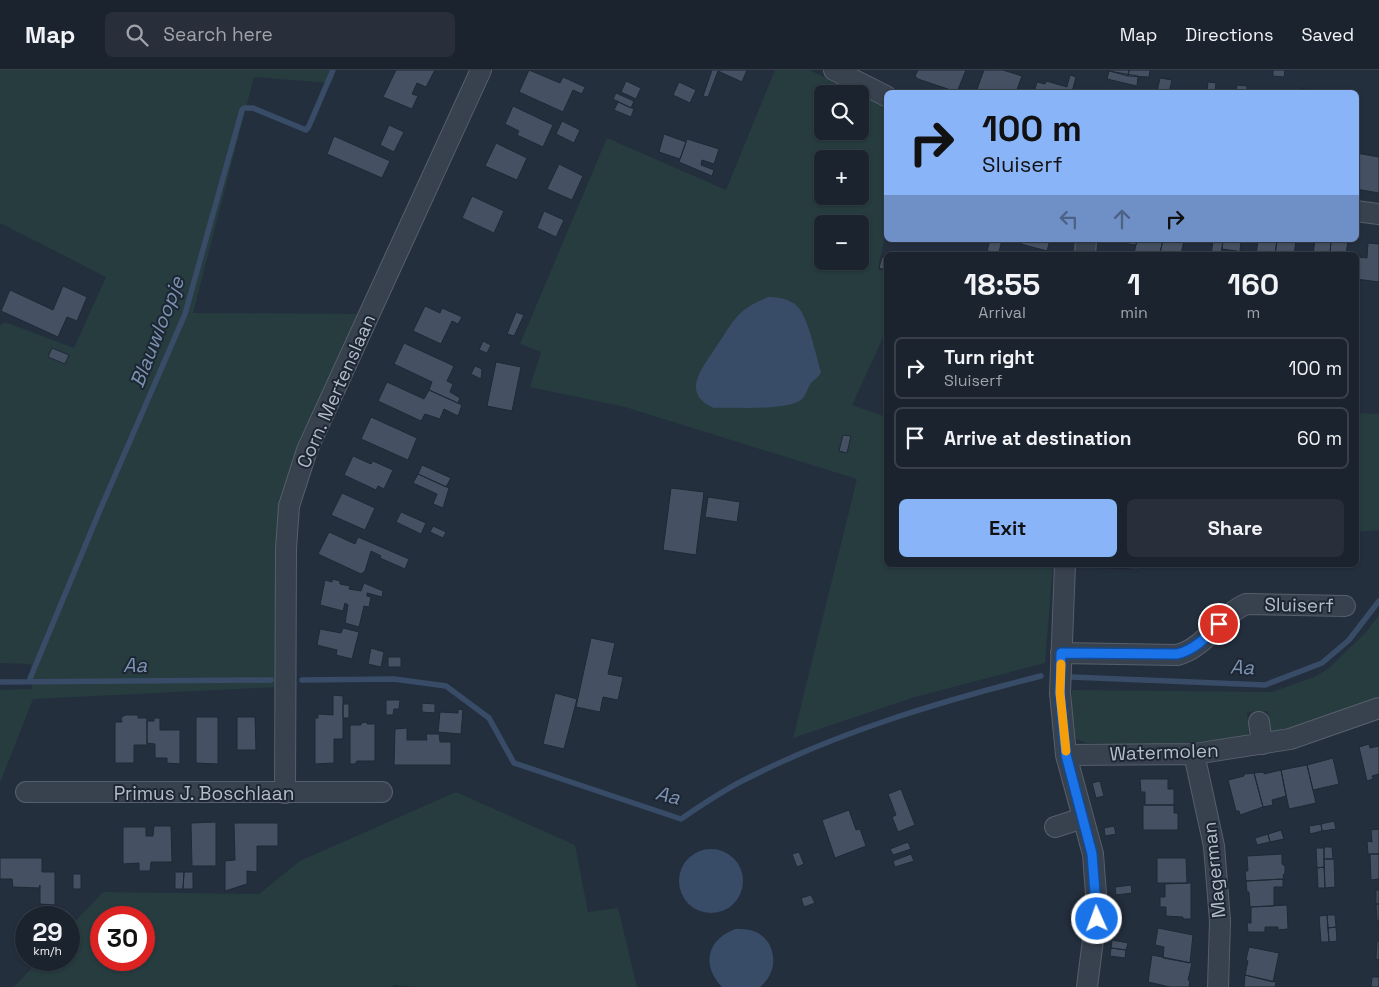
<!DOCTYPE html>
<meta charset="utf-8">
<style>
body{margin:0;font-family:"Space Grotesk",sans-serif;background:#282f3a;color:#f1f3f6;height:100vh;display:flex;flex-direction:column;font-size:19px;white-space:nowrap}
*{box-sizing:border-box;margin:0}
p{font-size:16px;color:#a0a4aa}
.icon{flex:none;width:28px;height:28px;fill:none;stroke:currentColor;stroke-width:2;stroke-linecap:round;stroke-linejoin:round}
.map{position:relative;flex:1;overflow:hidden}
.details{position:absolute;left:884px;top:182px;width:475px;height:315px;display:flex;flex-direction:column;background:#1b232e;border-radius:8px;box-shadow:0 1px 4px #0004,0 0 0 1px #39404a}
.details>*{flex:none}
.top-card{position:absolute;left:884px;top:20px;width:475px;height:152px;border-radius:8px;box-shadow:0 1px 4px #0004,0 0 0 1px #39404a;background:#8ab4f8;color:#111;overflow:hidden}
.fabs{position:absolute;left:814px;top:15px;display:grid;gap:10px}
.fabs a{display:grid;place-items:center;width:55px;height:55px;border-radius:8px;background:#1b232e;box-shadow:0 1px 4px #0004,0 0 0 1px #39404a;font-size:25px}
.speed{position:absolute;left:15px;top:836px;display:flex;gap:10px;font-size:25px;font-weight:700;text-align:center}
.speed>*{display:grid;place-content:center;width:65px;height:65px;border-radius:50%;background:#1b232e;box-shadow:0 1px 4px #0004,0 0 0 1px #39404a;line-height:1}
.speed small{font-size:12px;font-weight:400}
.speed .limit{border:8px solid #d22;background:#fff;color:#111}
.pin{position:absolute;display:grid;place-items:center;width:42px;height:42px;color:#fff;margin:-21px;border:2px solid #fff;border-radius:50%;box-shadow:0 1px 5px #0007}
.me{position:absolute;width:55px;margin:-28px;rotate:358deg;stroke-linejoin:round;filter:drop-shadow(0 0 4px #0008)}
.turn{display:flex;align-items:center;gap:18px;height:105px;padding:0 15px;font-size:22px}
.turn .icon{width:65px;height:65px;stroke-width:2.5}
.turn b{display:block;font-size:35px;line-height:42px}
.lanes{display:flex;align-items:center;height:48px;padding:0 15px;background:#0003;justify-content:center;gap:25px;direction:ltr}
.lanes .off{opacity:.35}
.eta{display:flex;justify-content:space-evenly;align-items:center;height:85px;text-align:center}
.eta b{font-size:30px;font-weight:600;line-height:35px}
.action{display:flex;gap:10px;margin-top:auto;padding:10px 15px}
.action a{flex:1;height:58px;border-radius:8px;background:#8ab4f8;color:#111;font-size:20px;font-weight:600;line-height:58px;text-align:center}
.action a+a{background:#282f3a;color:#f1f3f6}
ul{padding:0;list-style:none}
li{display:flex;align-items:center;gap:15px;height:62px;margin:0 10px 8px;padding:0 5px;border:2px solid #39404a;border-radius:8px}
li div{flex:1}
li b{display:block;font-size:19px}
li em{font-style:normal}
header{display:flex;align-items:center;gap:30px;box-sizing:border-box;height:70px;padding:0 25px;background:#1b232e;border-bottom:1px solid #39404a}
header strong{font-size:24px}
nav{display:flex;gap:28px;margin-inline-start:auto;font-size:18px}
.search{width:350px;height:45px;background:#282f3a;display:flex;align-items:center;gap:12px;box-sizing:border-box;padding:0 18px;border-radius:8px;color:#a0a4aa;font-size:19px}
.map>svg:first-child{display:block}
.green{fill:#263c3f;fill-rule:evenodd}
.water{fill:#394c67}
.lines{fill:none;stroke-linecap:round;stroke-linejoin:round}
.stream{stroke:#394c67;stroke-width:5.5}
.building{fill:#455162;stroke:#1f2835}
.minor-casing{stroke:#565f6c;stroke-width:22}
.minor{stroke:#38414e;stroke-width:20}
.route-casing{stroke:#114b97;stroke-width:12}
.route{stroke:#1a73e8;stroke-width:9}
.slow{stroke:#f59e0b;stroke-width:9}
.labels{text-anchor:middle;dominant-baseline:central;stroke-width:4;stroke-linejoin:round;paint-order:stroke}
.street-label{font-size:19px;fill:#b4bcc9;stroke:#1d2633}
.water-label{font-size:20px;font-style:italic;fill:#7c92b1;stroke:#1d2633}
</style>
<header>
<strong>Map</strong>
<div class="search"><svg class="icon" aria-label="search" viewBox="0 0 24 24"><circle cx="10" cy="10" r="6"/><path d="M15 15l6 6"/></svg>Search here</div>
<nav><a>Map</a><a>Directions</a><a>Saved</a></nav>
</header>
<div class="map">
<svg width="1379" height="917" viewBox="0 0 1379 917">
<rect width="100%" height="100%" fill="#242f3e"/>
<path class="green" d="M0 0H336L331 13 254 7 193 243 358 244 299 375 277 617 33 629 0 713V620L32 619 31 594 0 593V255L5 252 74 278 106 207 0 153Z
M775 0H809L886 36V161L878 199 886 202V261L852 335 886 347V495H1053L1045 593 915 627 793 668 857 409 625 337 530 317 541 282 520 274 607 68 726 120ZM822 24H860V61H822ZM822 89H860V126H822ZM822 154H860V191H822Z
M1356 343 1379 344V460L1356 462Z
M1379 545V630L1273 665 1270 660 1268 641 1247 642 1249 661 1246 668 1161 675 1087 673 1076 669 1071 660 1072 620 1272 622 1314 607 1328 599 1366 562Z
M456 722 575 775 588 842 618 838 637 917H416L393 915V917H14L39 890H69V858L103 822 259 824 300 791ZM101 848H144V890H101Z"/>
<path class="water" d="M768 227C778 227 790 229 797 236 808 246 816 286 821 302 819 307 815 309 811 313 807 319 806 326 801 330 786 341 734 337 714 338 678 323 705 295 718 274 726 262 733 249 744 240 751 234 760 231 768 227Z
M679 811a32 32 0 1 1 64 0a32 32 0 1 1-64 0Z
M735 859C743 859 750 859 758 863 778 875 778 903 760 917H722C701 895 707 870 735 859Z"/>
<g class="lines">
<path class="stream" d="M1071 607 1265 615 1322 593 1349 570 1379 531
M302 610 394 609 446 616 489 648 514 693 681 749C702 735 723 720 746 709 838 662 941 631 1041 606
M29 611 100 440 185 244 242 40 244 38H253L306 60 309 56 333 0
M0 612 271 610"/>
</g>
<path class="building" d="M396 0H435L426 17 417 13 412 24 418 26 412 39 383 27Z
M529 0 560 13 563 7 585 17 582 24 573 20 563 42 519 22Z
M712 0H747L742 12 718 1 708 27 703 26Z
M918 0H966L957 22 918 9 915 6Z
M984 0H1003L1022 6 1016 22H976Z
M1106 0H1129L1128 6Z
M1129 0H1150L1149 7 1128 6Z
M1273 0H1285L1284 7 1273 6Z
M1109 1 1138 6 1137 16 1107 9Z
M1070 5 1076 7 1072 22H1034L1037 12 1045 14 1046 11 1067 17Z
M1160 8 1172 10 1169 22H1157Z
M626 11 641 18 636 29 621 22Z
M679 12 696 20 690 33 673 25Z
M1208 12 1216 13 1215 22H1207Z
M1237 15 1247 16V22H1236Z
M1296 18 1307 19V22H1296Z
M1308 19 1326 21V22H1308Z
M616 23 634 31 631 38 613 29Z
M618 32 634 39 631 47 614 40Z
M513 36 553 55 543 77 517 65 519 61 505 54Z
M562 51 580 60 574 73 556 64Z
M389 55 404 62 394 82 380 75Z
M664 64 686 72 680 89 659 82Z
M334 66 390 91 382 108 327 84Z
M687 69 719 79 714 94 702 90 701 95 714 100 712 106 679 92Z
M496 73 527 88 517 110 485 96Z
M1356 83 1379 87V123L1356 119Z
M559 94 583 106 572 130 547 119Z
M472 126 504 141 494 163 462 148Z
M544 141 564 150 556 167 537 158Z
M990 170H1002L999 182 1001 183V185H988L989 181H987Z
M1022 170H1050L1047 181 1021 174Z
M1102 170H1137L1136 175Z
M1137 170H1163L1160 183 1157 182 1156 185 1134 184Z
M1163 170H1184L1181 185 1160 183Z
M1204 170H1223L1221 185H1211L1213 171Z
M1223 170H1241L1240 181 1249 182V185H1236L1237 181 1222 179Z
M1258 170H1277L1275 185H1256Z
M1277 170H1296L1294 185H1275Z
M1315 170H1331L1330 185H1313Z
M1331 170H1348L1346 185H1330Z
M1368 173 1379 174V212L1356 209 1357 187 1367 188Z
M882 187 886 188V200L879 198Z
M63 216 87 227 77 251 67 247 58 267 1 241 10 220 53 240Z
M425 236 440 243 442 238 462 247 458 254 452 251 441 274 413 261Z
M516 242 524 245 514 266 507 264Z
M483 271 491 275 487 283 479 280Z
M404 273 454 296 447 311 453 314 450 322 460 328 458 333 429 320 432 312 394 294Z
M52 278 69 285 65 294 48 287Z
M496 292 521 297 512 341 487 336Z
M475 296 482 299 481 309 471 304Z
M387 312 424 329 429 320 462 335 458 346 444 339 440 349 425 344 421 351 378 331Z
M371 347 417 368 408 390 361 369Z
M843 365 851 366 847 383 839 381Z
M353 386 371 394 373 391 393 400 384 419 378 416 376 420 344 405Z
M422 395 451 408 446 417 418 404Z
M418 404 449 418 443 438 433 434 437 424 413 413Z
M671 418 704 422 696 485 663 480Z
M342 423 375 438 365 460 331 445Z
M708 427 740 432 737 452 705 447Z
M401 442 426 453 421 464 396 452Z
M433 456 446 462 443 468 430 462Z
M329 462 355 474 358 467 409 489 405 499 380 488 381 486 371 481 365 501 361 504 318 484Z
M1102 495H1130V497H1139V499L1102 498Z
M332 509 340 511V514L350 516 349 519 361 521 364 513 383 521 382 527 367 523V526L371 527 369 537 364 536 359 557 345 553 348 535 345 533 343 541 320 535 325 510 332 512Z
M343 558 359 562 352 589 336 585 337 580 317 575 320 559 341 563Z
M591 568 615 573 608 604 623 607 618 630 603 627 600 642 576 637Z
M371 578 384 582 381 597 368 594Z
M388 587H401V597H388Z
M555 623 577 629 564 679 543 674Z
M333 625 343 626V669H334V693L315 694V648H318V644L333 645Z
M386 630H400L399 639H394L393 645H386Z
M422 633 435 634V643L422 642Z
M343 634H349V648H343Z
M458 639 463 640 461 664 438 662 440 642 458 643Z
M125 645H138V648H147V675H134V693H115V652H122L121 648Z
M196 647H218V694L196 693Z
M237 647H255L256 680H237Z
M154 648H160V660H180V694L167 693V688H155V674L147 673V651H154Z
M367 652V654H375V691H357L355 694H350V655H361V653Z
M407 658V670H427L426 664H439L440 672H451V695H394L395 659Z
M1369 674 1370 678 1379 676V704L1372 706 1373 709 1367 711 1359 677Z
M1333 688 1339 714 1313 720 1307 695Z
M1307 695 1316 733 1289 739 1281 700Z
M1281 700 1286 726 1272 730 1273 735 1263 737 1254 703 1264 702V704Z
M1254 703 1263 737 1240 745 1239 741H1236L1228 710 1244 706V704Z
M1140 709H1168V719H1174V735H1145V722H1141Z
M1100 711 1104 726 1096 728 1092 713Z
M901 719 915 755 898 762 892 747 896 745 888 724Z
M1143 735H1174V743H1178V760H1143Z
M849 740 856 760 860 759 866 776 835 788 822 750Z
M1334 751 1336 759 1322 761 1321 754Z
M216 752V796H192L191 753Z
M234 753H278V776H257V802L247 801V814L225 821V791L235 790Z
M1321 754 1322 761 1310 764 1309 756Z
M154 756H171L172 792H151L150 801H139V793L123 794V757H146V766H153Z
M1114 756 1116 764 1105 766 1104 758Z
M1379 759V784H1368L1367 771 1372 772 1371 760Z
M1281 760 1284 769 1270 772 1268 764Z
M1268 764 1270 772 1257 775 1255 768Z
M908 772 911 779 893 785 890 779Z
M1324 777H1332L1333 789H1324Z
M1316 778H1324V797L1317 798Z
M799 782 804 794 797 797 792 784Z
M911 784 914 791 895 797 893 791Z
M1282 784V794L1285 796V803L1283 805 1284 809 1246 811 1245 801H1248L1247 786Z
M1370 784H1379V809L1371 810Z
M0 788H42V802H55V835L40 834V815L39 818 13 817 12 809H0Z
M1157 788H1186L1187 813H1157Z
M1324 789H1334L1335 817 1325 818Z
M1324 797 1325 818H1318L1317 798Z
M175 802H184L183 819H175Z
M184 802H193V819H183Z
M73 804H81V819H73Z
M1283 809V817H1274V836L1250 837 1249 822H1247L1246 811Z
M1191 813V849H1183V847L1166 846V837H1160V827H1165V814Z
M1131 815 1132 823 1116 825 1115 817Z
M1376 820H1379V834H1376Z
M811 825 815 833 804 837 801 828Z
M1376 834H1379V851L1377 850Z
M1287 835 1288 859 1278 860V857H1265V862H1248L1247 853H1251V837Z
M1327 845H1335L1336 857 1328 858Z
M1327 845 1329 872H1321L1319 846Z
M1336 857 1337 871 1329 872 1328 858Z
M1158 858 1193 865 1190 893 1163 888 1164 877 1155 875Z
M1112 870 1128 873 1126 880 1111 878Z
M1377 871H1379V890L1376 889Z
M1249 877 1279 883 1273 912 1245 905 1248 891 1246 890Z
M1111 878 1126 880 1125 888 1110 886Z
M1152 885 1192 893 1188 910 1190 911 1189 917H1170L1148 912Z
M1245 905 1276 912 1275 917H1244Z
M1372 907H1379V917H1371Z"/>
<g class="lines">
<g class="minor-casing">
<path id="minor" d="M834 0 886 26
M1356 141 1379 144
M1085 185 1086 170
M1065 495 1060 623 1066 685 1093 784 1097 838 1087 917
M1061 583 1177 585C1206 578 1219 546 1246 534L1345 536
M1259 652 1262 674
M1194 684 1214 776 1220 851 1218 917
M1066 685 1194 684 1290 669 1379 638
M26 722H382
M285 723 286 479 289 436 307 380 481 0
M1055 757 1083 748"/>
</g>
<use href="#minor" class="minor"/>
</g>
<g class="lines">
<g class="route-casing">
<path id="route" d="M1097 849 1092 784 1066 685 1060 623 1061 583 1177 584C1195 580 1206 567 1219 554"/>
</g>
<use href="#route" class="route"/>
<path class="slow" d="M1061 594 1060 623 1066 681"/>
</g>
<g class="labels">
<g class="street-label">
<text transform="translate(336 321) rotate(-66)">Corn. Mertenslaan</text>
<text transform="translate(1299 535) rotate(1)">Sluiserf</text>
<text transform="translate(1164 682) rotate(-2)">Watermolen</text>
<text x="204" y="723">Primus J. Boschlaan</text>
<text transform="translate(1214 800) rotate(-96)">Magerman</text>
</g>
<g class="water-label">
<text transform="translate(157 262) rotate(-69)">Blauwloopje</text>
<text x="135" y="595">Aa</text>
<text transform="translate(1242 597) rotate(2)">Aa</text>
<text transform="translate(668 725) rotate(14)">Aa</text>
</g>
</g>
</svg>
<div class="fabs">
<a><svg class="icon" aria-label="search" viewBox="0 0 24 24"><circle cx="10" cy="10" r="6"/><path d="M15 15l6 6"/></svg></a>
<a>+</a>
<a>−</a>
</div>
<div class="speed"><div>29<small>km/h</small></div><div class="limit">30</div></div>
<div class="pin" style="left:1219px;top:554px;background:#d93025"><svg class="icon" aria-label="arrive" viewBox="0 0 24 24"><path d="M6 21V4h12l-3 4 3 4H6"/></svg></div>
<svg class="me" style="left:1097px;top:849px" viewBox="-20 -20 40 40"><circle r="17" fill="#1a73e8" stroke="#fff" stroke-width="3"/><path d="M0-11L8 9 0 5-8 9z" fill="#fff"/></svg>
<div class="top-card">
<div class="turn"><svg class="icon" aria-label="right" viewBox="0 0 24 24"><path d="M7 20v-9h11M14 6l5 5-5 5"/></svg><div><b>100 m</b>Sluiserf</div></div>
<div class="lanes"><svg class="icon off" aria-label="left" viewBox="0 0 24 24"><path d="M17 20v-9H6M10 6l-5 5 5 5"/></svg><svg class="icon off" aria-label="ahead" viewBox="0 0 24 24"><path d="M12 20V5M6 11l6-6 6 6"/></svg><svg class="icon" aria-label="right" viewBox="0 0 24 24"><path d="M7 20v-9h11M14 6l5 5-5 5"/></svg></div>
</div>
<section class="details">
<div class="eta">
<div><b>18:55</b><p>Arrival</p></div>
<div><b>1</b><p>min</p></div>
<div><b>160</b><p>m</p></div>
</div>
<ul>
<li><svg class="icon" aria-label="right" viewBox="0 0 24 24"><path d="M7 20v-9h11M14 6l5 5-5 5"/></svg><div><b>Turn right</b><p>Sluiserf</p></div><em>100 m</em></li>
<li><svg class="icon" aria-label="arrive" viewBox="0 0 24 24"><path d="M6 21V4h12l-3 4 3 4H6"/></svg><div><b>Arrive at destination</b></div><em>60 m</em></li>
</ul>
<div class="action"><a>Exit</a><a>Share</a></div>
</section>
</div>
